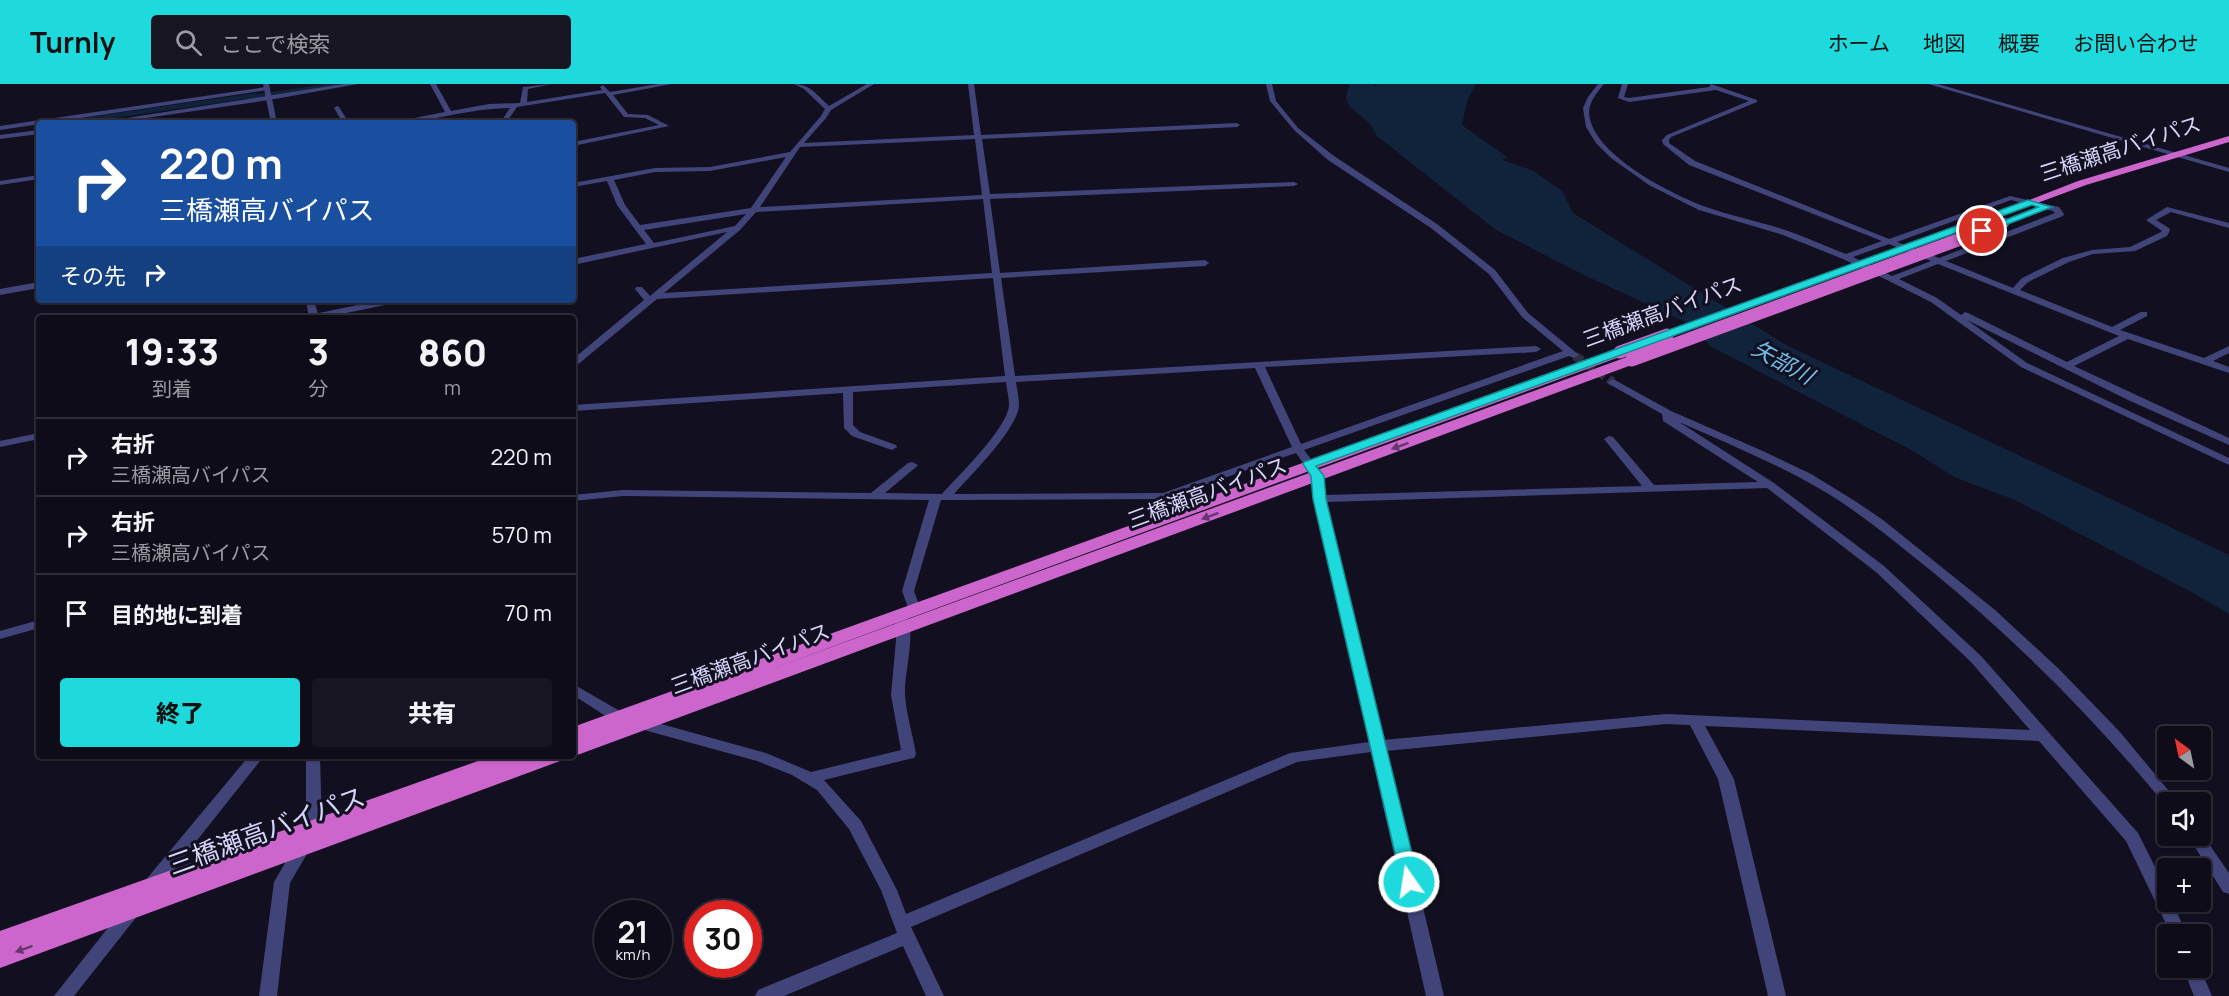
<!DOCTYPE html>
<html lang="ja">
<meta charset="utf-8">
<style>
body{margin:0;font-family:Manrope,"Noto Sans JP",sans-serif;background:#171521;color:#f1f3f6;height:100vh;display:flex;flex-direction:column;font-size:22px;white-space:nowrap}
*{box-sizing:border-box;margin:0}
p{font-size:20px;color:#9b9ba2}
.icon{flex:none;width:33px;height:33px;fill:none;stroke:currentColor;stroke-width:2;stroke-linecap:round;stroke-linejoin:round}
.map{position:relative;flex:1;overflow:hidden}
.drawer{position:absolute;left:36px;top:231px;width:540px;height:444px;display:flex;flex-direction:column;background:#0e0c18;border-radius:6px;box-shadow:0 2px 4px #0004,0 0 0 2px #2e2c37}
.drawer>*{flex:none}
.guide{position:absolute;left:36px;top:36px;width:540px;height:183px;border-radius:6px;box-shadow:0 2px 4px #0004,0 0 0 2px #2e2c37;background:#1a4fa0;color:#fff;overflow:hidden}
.needle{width:39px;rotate:327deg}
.fabs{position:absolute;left:2157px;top:642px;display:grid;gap:12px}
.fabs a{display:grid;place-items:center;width:54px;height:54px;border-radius:6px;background:#0e0c18;box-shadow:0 2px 4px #0004,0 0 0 2px #2e2c37;font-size:30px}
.speed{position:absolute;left:594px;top:816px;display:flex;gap:12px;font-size:30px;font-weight:700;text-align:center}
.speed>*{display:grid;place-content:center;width:78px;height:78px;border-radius:50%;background:#0e0c18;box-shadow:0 2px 4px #0004,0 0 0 2px #2e2c37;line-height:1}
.speed small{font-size:15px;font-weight:400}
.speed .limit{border:9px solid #d22;background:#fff;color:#111}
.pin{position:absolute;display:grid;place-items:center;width:51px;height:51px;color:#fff;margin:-26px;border:3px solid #fff;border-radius:50%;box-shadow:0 2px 6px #0007}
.me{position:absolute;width:66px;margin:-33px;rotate:347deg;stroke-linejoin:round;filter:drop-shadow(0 0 4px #0008)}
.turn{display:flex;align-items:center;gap:21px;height:126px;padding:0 24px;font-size:27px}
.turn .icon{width:78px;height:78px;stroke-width:2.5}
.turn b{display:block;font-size:42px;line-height:51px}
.then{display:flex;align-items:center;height:57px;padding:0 24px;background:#0003;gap:12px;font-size:22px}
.eta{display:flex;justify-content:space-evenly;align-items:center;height:102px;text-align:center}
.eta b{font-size:36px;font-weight:800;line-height:42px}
.action{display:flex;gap:12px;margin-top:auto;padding:12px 24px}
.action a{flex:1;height:69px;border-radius:6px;background:#1edadd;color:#111;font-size:24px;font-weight:800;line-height:69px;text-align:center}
.action a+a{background:#171521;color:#f1f3f6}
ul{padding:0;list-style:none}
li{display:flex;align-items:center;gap:18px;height:78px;padding:0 24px;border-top:2px solid #2e2c37}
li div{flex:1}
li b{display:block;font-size:22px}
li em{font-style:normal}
header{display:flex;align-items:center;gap:36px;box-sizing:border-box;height:84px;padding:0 30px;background:#1edadd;color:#111}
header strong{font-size:28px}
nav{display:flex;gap:33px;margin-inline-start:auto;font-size:21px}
.search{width:420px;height:54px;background:#171521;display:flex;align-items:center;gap:15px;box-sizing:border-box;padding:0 21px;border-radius:6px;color:#9b9ba2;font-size:22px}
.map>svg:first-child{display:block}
.water{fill:#10233a}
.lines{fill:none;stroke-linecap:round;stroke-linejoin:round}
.stream{stroke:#10233a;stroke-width:3}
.minor-tunnel{stroke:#2f2e41;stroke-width:9;stroke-dasharray:9 4.5;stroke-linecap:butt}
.minor{fill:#414479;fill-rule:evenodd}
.tertiary{fill:#414479;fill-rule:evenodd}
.trunk{fill:#cd66cc;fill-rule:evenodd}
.trunk-bridge-far1{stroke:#cd66cc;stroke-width:10}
.trunk-bridge{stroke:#cd66cc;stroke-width:13}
.oneway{fill:#66376d}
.route{fill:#1edadd;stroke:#148e90;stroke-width:1.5}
.labels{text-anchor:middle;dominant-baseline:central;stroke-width:6;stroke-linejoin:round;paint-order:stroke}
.street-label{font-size:21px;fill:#d6d5f9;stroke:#121020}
.water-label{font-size:22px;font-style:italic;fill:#71beec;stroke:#121020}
.near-street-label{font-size:26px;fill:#d6d5f9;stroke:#121020}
</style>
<header>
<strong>Turnly</strong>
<div class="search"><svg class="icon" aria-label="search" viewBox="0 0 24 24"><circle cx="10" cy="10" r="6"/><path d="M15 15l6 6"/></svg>ここで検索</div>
<nav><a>ホーム</a><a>地図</a><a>概要</a><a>お問い合わせ</a></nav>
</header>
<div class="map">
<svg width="2229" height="912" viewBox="0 0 2229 912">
<rect width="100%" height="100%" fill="#121020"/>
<path class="water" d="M1350 0H1374L1373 3 1378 0H1476L1467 17 1462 41 1507 73 1502 76 1532 86 1562 107 1573 129 1786 261 2229 471V530L2197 511 2015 416 1954 393 1915 368 1710 262 1692 241 1584 191 1496 146 1377 52C1375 48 1372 43 1369 39 1356 26 1339 23 1350 0Z
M256 9 257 13 81 39H48Z"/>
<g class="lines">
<path class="stream" d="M249 13 337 0"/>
<path class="minor-tunnel" d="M1575 272 1613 298"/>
<path class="minor" d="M343 0H358L269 16 112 39H95Z
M430 0H436L451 27 489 20 520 19 523 3 552 0 528 5 527 18 602 6 600 3 603 1 610 8 658 0H672L613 11 628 30 648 31 669 42 573 62V58L659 41 645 34 624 33 605 9 517 23 506 39H500L510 24C469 24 429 39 389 39L445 28Z
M794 0C810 0 818 12 829 22L867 0H874L831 26 826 34 804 59 974 51 968 0H974L981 51 1237 39 1240 41 1237 43 982 55 990 110 1294 98 1298 100 1294 102 990 115 1000 189 1205 176 1209 179 1205 182 1001 194 1015 292 1536 262 1541 265 1536 268 1265 283 1301 360 1563 267 1522 233 1489 190 1431 144 1328 76 1294 46 1270 17 1266 0H1272L1276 17 1298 44 1334 72 1437 140 1495 186 1528 229 1579 271 1574 274 1569 272 1304 366 1324 392 1325 411 1642 402 1604 355 1609 352 1613 353 1654 401 1758 398 1663 337 1662 330 1609 300 1608 298 1613 295 1671 327 1765 368 1811 390 1855 417 1883 436 1995 526 2059 585 2120 648 2178 718H2168V723L2166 722C2095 635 2016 556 1929 485 1895 458 1863 431 1827 409 1780 381 1729 360 1679 338L1774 399 1884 482 1981 572 2138 749 2168 809V818H2172L2187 850H2171L2126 757 2039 657 1705 642 1734 695 1786 912H1768L1718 695 1690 641 1666 640 1386 667 1444 912H1426L1371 668 1297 678 911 843 944 912H926L903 862 784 912H755L758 906 897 849 881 806 849 745 817 706 792 691 757 677 615 638 573 611V600L625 630 766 669 811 688 901 666 891 611 896 556 895 535 902 531 907 532C916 553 904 588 905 610 906 630 913 651 916 670L914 674 909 675 824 696 861 737 897 806 906 830 1290 669 1369 658 1314 415 1312 392 1296 369 1164 415 941 416 914 507 921 526 915 530 909 526 902 507 929 416 623 412 573 417V411L623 406 871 409 908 379 912 378 918 381 916 383 885 409 942 410C958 392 1008 344 1009 321 1009 314 1007 306 1006 298L853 308V341L860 348 896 361 897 363 892 366 852 352 844 344 843 309 573 327V321L1005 292 993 194 657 215 576 282 573 283V275L644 216 635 205 636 203H642L650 212 727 148 573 181V175L646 160 617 121 607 97 573 103V99L655 84 710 83 790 68 821 32 825 25 804 5ZM975 55 982 111 760 123 800 63ZM786 73 751 124 640 141 625 121 614 96 655 88 710 87ZM983 115 992 189 664 209 740 146 756 128ZM746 130 735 142 654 159 644 146ZM1255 284 1292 363 1163 409 954 410C970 392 1018 345 1019 321 1019 314 1017 305 1016 298ZM1767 404 1876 488 1971 578 2030 646 1666 630 1383 656 1327 418Z
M1598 0H1604C1598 7 1589 18 1589 28 1590 70 1673 111 1706 123 1731 132 1757 137 1782 145 1804 152 1825 162 1846 170L1882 157 1689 81 1663 60 1662 56 1667 51 1749 17 1716 6 1629 18 1618 14 1622 0H1628L1624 13 1629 14 1709 3 1711 0 1757 16V18L1671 53 1669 56V59L1695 77 1889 155 2010 112 2059 123 2064 130 2063 132 1946 177 2013 204 2022 194 2063 174 2092 166 2130 163 2161 148 2162 147 2146 136 2167 123 2229 139V144L2171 128 2156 136 2169 144 2170 146 2167 152 2135 167 2093 170 2069 178 2028 198 2020 206 2112 243 2141 228H2147V232L2120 246 2204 274 2229 262V269L2213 277 2229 283V289L2128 255 2074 282 2229 354V361L2128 316 1967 236 2027 279 2229 374V381L2021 283 1931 218 1889 197 1843 175 1783 151 1699 126 1649 101 1611 74 1596 59 1586 43 1583 24 1588 13ZM2011 116 2053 127 2055 129 1939 174 1897 158ZM1889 160 1931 177 1892 192 1853 173ZM1938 180 2119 252 2067 278 1968 229 1965 228 1961 231 1937 214 1899 195Z
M1928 0H1938L2229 84V88Z
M266 3 268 4V6L0 46V42Z
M337 22 339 23 349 39H343L334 24Z
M39 46V50L0 55V51Z
M39 91V95L0 101V97Z
M39 198V204L0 211V205Z
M382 216H399L395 219 322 234 309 233 314 230Z
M39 349V355L0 363V357Z
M249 672H264L156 808 150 810 144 808 142 803 144 798Z
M306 672H320L322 744 290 799 277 912H259L274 798 306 743Z
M2200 747 2229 789V810L2223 808 2188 752H2200Z
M132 819 138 821 140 826 138 831 74 912H54L126 821Z
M2183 884H2200L2212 912H2194Z"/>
<path class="tertiary" d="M263 0H269L277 39H271Z
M306 216H314L319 234H309Z
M39 536V544L0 555V547Z"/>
<path class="trunk" d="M2229 52V58L2086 101 1992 136 1988 137 1983 134 2078 97Z
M1620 264 1627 268 1625 271 766 587 1627 273H1637L1639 276 1637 279 580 670 572 672 573 643Z
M492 672H524L522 675 531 672H563L560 677 0 884V847Z"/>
<path class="trunk-bridge-far1" d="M1981 147 2004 139"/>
<path class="trunk-bridge" d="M1620 268 1667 251
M1632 276 1985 146"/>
</g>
<defs><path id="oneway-solid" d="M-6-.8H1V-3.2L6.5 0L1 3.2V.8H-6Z" transform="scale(1.5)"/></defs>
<g class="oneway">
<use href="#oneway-solid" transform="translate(1400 362) rotate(160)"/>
<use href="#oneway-solid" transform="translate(1210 432) rotate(159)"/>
<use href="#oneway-solid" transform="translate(24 865) rotate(160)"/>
</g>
<path class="route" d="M2028 116 2052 123 1985 149 1977 147 2038 123 2032 121 1316 382 1324 392 1326 415 1419 798 1416 804 1409 806 1403 804 1313 415 1311 392 1303 380 1304 378Z"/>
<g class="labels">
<g class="street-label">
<text transform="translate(2120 64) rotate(-18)">三橋瀬高バイパス</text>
<text transform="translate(1662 227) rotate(-20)">三橋瀬高バイパス</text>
<text transform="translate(1207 408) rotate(-20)">三橋瀬高バイパス</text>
<text transform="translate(750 574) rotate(-20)">三橋瀬高バイパス</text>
</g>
<g class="water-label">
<text transform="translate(1783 278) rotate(29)">矢部川</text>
</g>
<g class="near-street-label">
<text transform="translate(266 746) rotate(-20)">三橋瀬高バイパス</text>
</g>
</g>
</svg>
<div class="fabs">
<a><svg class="needle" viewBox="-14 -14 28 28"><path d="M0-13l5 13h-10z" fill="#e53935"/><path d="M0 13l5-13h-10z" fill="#9b9ba2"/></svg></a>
<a><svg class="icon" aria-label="sound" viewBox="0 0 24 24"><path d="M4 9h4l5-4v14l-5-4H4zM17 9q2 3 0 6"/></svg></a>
<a>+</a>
<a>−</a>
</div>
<div class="speed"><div>21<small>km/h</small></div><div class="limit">30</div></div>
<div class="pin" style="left:1982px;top:147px;background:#d93025"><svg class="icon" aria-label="arrive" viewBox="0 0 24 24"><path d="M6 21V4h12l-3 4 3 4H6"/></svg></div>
<svg class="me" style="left:1409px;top:798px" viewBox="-20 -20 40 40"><circle r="17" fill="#1edadd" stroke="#fff" stroke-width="3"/><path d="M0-11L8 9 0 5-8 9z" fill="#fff"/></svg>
<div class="guide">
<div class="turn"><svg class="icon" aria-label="right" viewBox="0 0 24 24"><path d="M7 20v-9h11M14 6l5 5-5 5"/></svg><div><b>220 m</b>三橋瀬高バイパス</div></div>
<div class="then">その先<svg class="icon" aria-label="right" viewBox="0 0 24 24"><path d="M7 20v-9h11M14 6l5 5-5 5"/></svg></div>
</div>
<section class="drawer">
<div class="eta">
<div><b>19:33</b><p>到着</p></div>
<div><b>3</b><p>分</p></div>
<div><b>860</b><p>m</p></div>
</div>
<ul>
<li><svg class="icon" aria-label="right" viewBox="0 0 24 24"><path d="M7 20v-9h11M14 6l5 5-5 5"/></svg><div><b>右折</b><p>三橋瀬高バイパス</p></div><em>220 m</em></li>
<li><svg class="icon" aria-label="right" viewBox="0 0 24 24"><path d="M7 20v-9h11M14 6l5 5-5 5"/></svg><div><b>右折</b><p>三橋瀬高バイパス</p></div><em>570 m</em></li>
<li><svg class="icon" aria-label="arrive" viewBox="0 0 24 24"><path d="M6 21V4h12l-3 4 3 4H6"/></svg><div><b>目的地に到着</b></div><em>70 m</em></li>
</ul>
<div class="action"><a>終了</a><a>共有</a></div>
</section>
</div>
